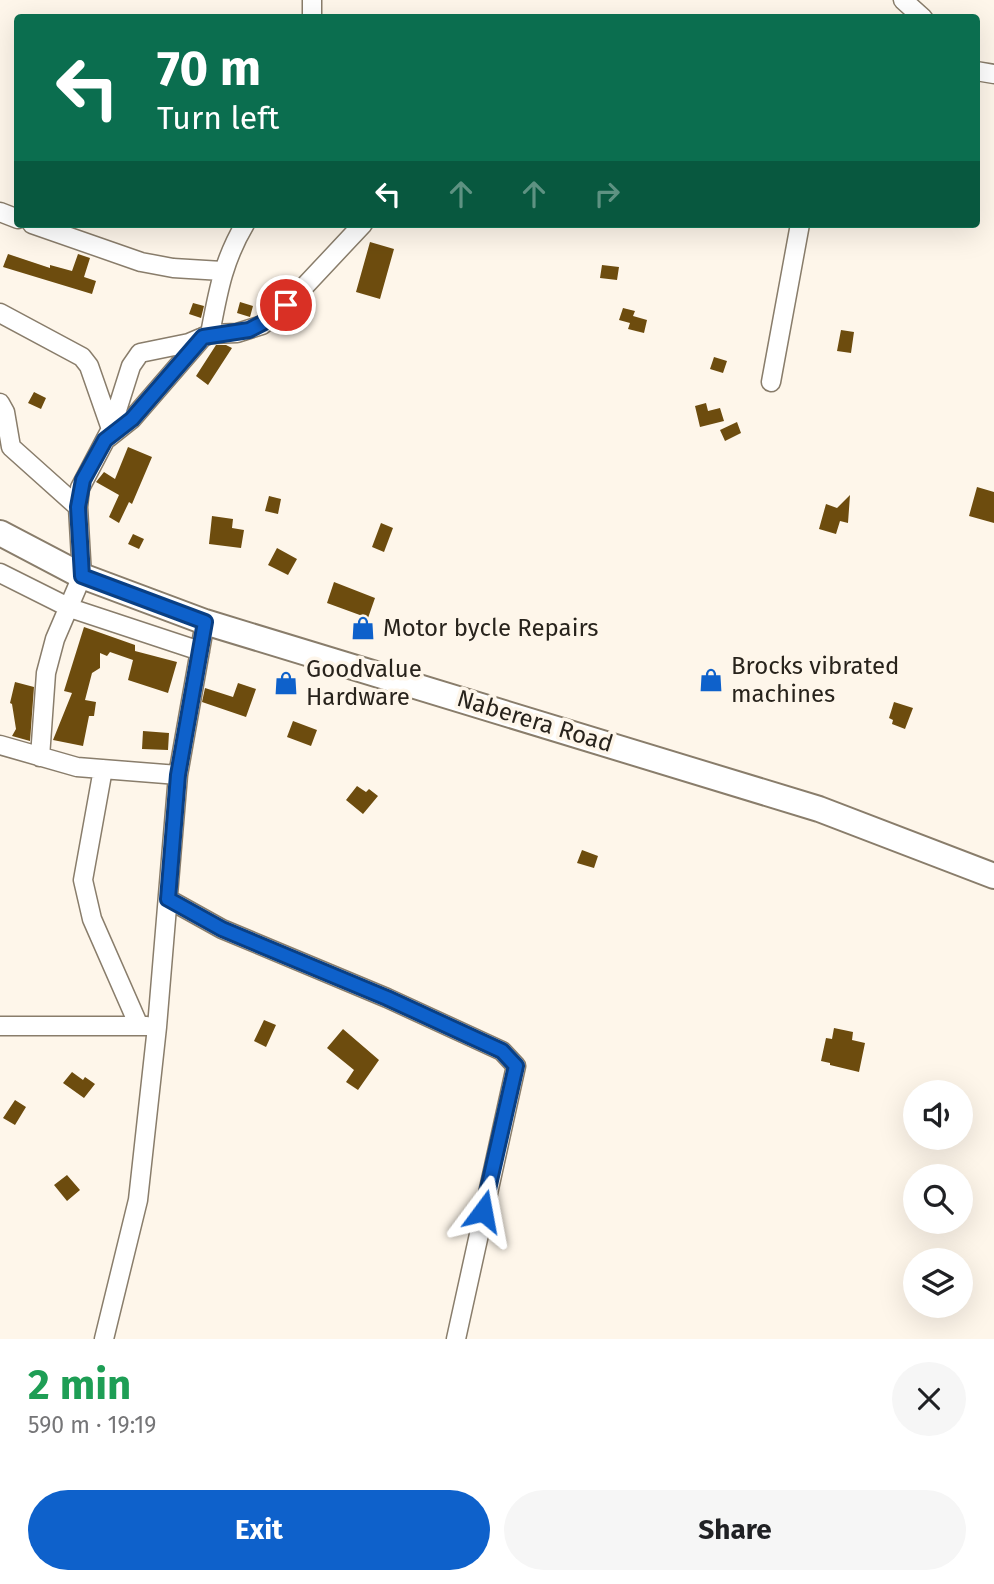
<!DOCTYPE html>
<meta charset="utf-8">
<style>
body{margin:0;font-family:"Fira Sans",sans-serif;background:#f6f6f6;color:#202124;height:100vh;display:flex;flex-direction:column;font-size:26px;white-space:nowrap}
*{box-sizing:border-box;margin:0}
p{font-size:23px;color:#757577}
.icon{flex:none;width:38px;height:38px;fill:none;stroke:currentColor;stroke-width:2;stroke-linecap:round;stroke-linejoin:round}
.map{position:relative;height:1339px;overflow:hidden}
.drawer{display:flex;flex-direction:column;background:#fff;flex:1}
.drawer>*{flex:none}
.guide{position:absolute;left:14px;top:14px;width:966px;height:214px;border-radius:7px;box-shadow:0 7px 28px #0002;background:#0b6e4f;color:#fff;overflow:hidden}
.tools{position:absolute;left:903px;top:1080px;display:grid;gap:14px}
.tools a{display:grid;place-items:center;width:70px;height:70px;border-radius:50%;background:#fff;box-shadow:0 7px 28px #0002;font-size:35px}
.pin{position:absolute;display:grid;place-items:center;width:60px;height:60px;color:#fff;margin:-30px;border:4px solid #fff;border-radius:50%;box-shadow:0 2px 7px #0007}
.me{position:absolute;width:77px;margin:-38px;rotate:13deg;stroke-linejoin:round;filter:drop-shadow(0 0 5px #0008)}
.turn{display:flex;align-items:center;gap:24px;height:147px;padding:0 28px;font-size:32px}
.turn .icon{width:91px;height:91px;stroke-width:2.5}
.turn b{display:block;font-size:49px;line-height:60px}
.lanes{display:flex;align-items:center;height:66px;padding:0 28px;background:#0003;justify-content:center;gap:35px;direction:ltr}
.lanes .off{opacity:.35}
.round{display:grid;place-items:center;flex:none;width:74px;height:74px;border-radius:37px;background:#f6f6f6}
.headline{display:flex;align-items:center;justify-content:space-between;height:119px;padding:0 28px}
h1{font-size:42px;font-weight:700;line-height:52px;color:#1e9e55}
.cta{display:flex;gap:14px;margin-top:auto;padding:14px 28px}
.cta a{flex:1;height:80px;border-radius:42px;background:#0e61cb;color:#fff;font-size:28px;font-weight:700;line-height:80px;text-align:center}
.cta a+a{background:#f6f6f6;color:#202124}
.map>svg:first-child{display:block}
.building{fill:#6d4c0e}
.lines{fill:none;stroke-linecap:round;stroke-linejoin:round}
.street-casing{stroke:#897d6b;stroke-width:21}
.secondary-casing{stroke:#897d6b;stroke-width:28}
.street{stroke:#fff;stroke-width:18}
.secondary{stroke:#fff;stroke-width:24}
.route-casing{stroke:#093f84;stroke-width:18}
.route{stroke:#0e61cb;stroke-width:12}
.labels{text-anchor:middle;dominant-baseline:central;stroke-width:7;stroke-linejoin:round;paint-order:stroke}
.poi-label{font-size:24px;fill:#28231c;stroke:#fef6ea;text-anchor:start}
.street-label{font-size:24px;fill:#28231c;stroke:#fef6ea}
</style>
<div class="map">
<svg width="994" height="1339" viewBox="0 0 994 1339">
<rect width="100%" height="100%" fill="#fef6ea"/>
<path class="building" d="M370 242 394 249 380 299 356 292Z
M8 254 50 268V265L72 271 78 254 90 258 84 277 96 281 92 294 3 267Z
M602 265 619 267 617 280 600 278Z
M240 302 253 306 250 317 237 313Z
M193 303 204 306 201 318 189 314Z
M623 308 635 311 633 316 647 320 644 333 628 329 630 323 619 320Z
M841 330 854 332 851 353 837 351Z
M216 345H226L232 348 208 385 196 376Z
M714 357 727 361 723 373 710 369Z
M34 392 46 398 41 409 28 403Z
M706 403 708 411 720 408 724 421 700 427 695 406Z
M737 422 741 433 725 441 720 430Z
M128 447 152 457 132 504 129 502 119 523 109 517 119 495 96 482 104 472 115 479Z
M977 487 994 492V523L969 516Z
M850 495 848 523 840 521 836 534 819 529 826 504 837 508Z
M269 496 281 499 278 514 265 511Z
M212 516 233 519 232 528 244 530 241 548 209 544Z
M381 523 393 528 384 552 372 547Z
M133 534 144 539 139 549 128 544Z
M277 548 297 559 288 575 268 565Z
M334 582 375 598 368 618 327 603Z
M84 627 135 645V651L177 662 168 693 128 680 133 660 110 652 107 656 100 653V668L92 673 85 700 96 702 94 716H89L83 746 53 740 72 693 64 691Z
M15 682 34 687 30 741 12 736 16 729 12 704 10 703Z
M238 683 256 689 246 717 202 702 205 688 233 697Z
M894 702 913 708 905 729 892 724 893 720 889 718Z
M293 721 317 730 311 746 287 737Z
M143 731 169 733 168 750 142 749Z
M357 786 366 792 369 789 378 796 363 814 346 800Z
M582 850 598 856 594 868 577 863Z
M264 1020 276 1025 266 1047 254 1041Z
M834 1028 853 1032 852 1040 865 1043 859 1072 830 1065V1063L821 1061 826 1038 832 1039Z
M343 1029 379 1060 358 1090 346 1082 354 1070 327 1048Z
M72 1072 83 1080 85 1077 95 1084 84 1098 63 1083Z
M15 1100 26 1107 15 1125 3 1118Z
M67 1175 80 1190 67 1201 54 1185Z"/>
<g class="lines">
<g class="street-casing">
<path id="street" d="M903 0 923 18
M312 18V0
M976 71 994 74
M0 212 18 219
M32 224 141 262 173 268 222 271
M0 313 82 357 89 366 111 429
M210 334C218 292 223 261 245 224
M771 382 800 224
M0 403 5 412 11 447 78 507
M108 438 132 419 203 337
M0 573 70 608 200 651
M0 745 77 767 178 775
M40 757 46 673 55 639 82 576 78 507 80 488 111 429 131 366 140 353 189 343 210 334 237 333 262 325 287 305 363 224
M103 769 83 880 92 919 139 1026
M168 899 222 929 387 998 502 1051 516 1066 456 1339
M0 1026H147
M104 1339 138 1200 157 1027 178 775 205 622"/>
</g>
<g class="secondary-casing">
<path id="secondary" d="M0 533 82 576 205 622 819 809 994 876"/>
</g>
<use href="#street" class="street"/>
<use href="#secondary" class="secondary"/>
</g>
<g class="lines">
<g class="route-casing">
<path id="route" d="M286 305 276 316 249 330 203 337 132 419 105 440 83 480 78 507 82 576 205 622 178 775 168 899 222 929 387 998 502 1051 516 1066 483 1211"/>
</g>
<use href="#route" class="route"/>
</g>
<defs>
<g id="shop-bare" transform="scale(1.89)"><path d="M-5-2.5h2.3a2.7 3.5 0 0 1 5.4 0H5L5.5 6h-11ZM-1.5-2.5h3a1.5 2.3 0 0 0-3 0Z" fill="#0e61cb" stroke="#fef6ea" stroke-width="2.5" paint-order="stroke"/></g>
</defs>
<g fill-rule="evenodd">
<use href="#shop-bare" x="363" y="628"/>
<use href="#shop-bare" x="711" y="680"/>
<use href="#shop-bare" x="286" y="683"/>
</g>
<g class="labels">
<g class="poi-label">
<text x="383" y="628">Motor bycle Repairs</text>
<text x="731" y="666">Brocks vibrated<tspan x="731" dy="28">machines</tspan></text>
<text x="306" y="669">Goodvalue<tspan x="306" dy="28">Hardware</tspan></text>
</g>
<g class="street-label">
<text transform="translate(535 721) rotate(17)">Naberera Road</text>
</g>
</g>
</svg>
<div class="tools">
<a><svg class="icon" aria-label="sound" viewBox="0 0 24 24"><path d="M4 9h4l5-4v14l-5-4H4zM17 9q2 3 0 6"/></svg></a>
<a><svg class="icon" aria-label="search" viewBox="0 0 24 24"><circle cx="10" cy="10" r="6"/><path d="M15 15l6 6"/></svg></a>
<a><svg class="icon" aria-label="layers" viewBox="0 0 24 24"><path d="M12 4l9 5-9 5-9-5zM3 14l9 5 9-5"/></svg></a>
</div>
<div class="pin" style="left:286px;top:305px;background:#d93025"><svg class="icon" aria-label="arrive" viewBox="0 0 24 24"><path d="M6 21V4h12l-3 4 3 4H6"/></svg></div>
<svg class="me" style="left:483px;top:1211px" viewBox="-20 -20 40 40"><path d="M0-17L14 15 0 8-14 15z" fill="#0e61cb" stroke="#fff" stroke-width="4"/></svg>
<div class="guide">
<div class="turn"><svg class="icon" aria-label="left" viewBox="0 0 24 24"><path d="M17 20v-9H6M10 6l-5 5 5 5"/></svg><div><b>70 m</b>Turn left</div></div>
<div class="lanes"><svg class="icon" aria-label="left" viewBox="0 0 24 24"><path d="M17 20v-9H6M10 6l-5 5 5 5"/></svg><svg class="icon off" aria-label="ahead" viewBox="0 0 24 24"><path d="M12 20V5M6 11l6-6 6 6"/></svg><svg class="icon off" aria-label="ahead" viewBox="0 0 24 24"><path d="M12 20V5M6 11l6-6 6 6"/></svg><svg class="icon off" aria-label="right" viewBox="0 0 24 24"><path d="M7 20v-9h11M14 6l5 5-5 5"/></svg></div>
</div>
</div>
<section class="drawer">
<div class="headline"><div><h1>2 min</h1><p>590 m · 19:19</p></div><a class="round"><svg class="icon" aria-label="close" viewBox="0 0 24 24"><path d="M6 6l12 12M18 6L6 18"/></svg></a></div>
<div class="cta"><a>Exit</a><a>Share</a></div>
</section>
